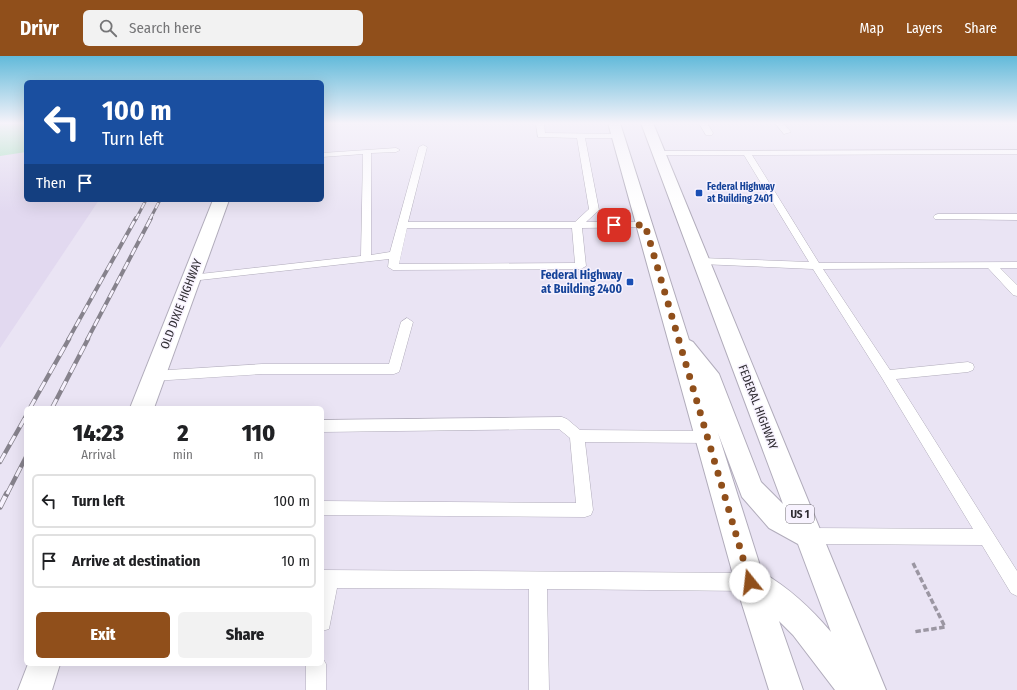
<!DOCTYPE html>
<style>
body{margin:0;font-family:"Fira Sans Condensed",sans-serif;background:#f2f2f2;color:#202124;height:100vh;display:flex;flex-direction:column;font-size:15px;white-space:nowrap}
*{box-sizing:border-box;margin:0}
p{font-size:13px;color:#757577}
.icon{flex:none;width:22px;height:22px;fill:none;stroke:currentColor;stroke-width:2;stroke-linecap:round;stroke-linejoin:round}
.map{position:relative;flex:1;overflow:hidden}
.drawer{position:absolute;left:24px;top:350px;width:300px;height:260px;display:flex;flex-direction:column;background:#fff;border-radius:6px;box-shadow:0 4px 16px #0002}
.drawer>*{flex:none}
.guide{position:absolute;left:24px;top:24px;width:300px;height:122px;border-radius:6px;box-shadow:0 4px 16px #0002;background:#1a4fa0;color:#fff;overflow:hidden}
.pin{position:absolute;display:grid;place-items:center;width:34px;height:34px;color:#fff;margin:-17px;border-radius:8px;box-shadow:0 2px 6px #0006}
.me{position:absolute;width:44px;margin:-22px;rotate:344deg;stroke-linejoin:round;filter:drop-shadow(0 0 3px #0008)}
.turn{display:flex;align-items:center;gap:14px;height:84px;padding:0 12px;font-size:18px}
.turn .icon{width:52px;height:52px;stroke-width:2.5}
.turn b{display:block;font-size:28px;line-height:34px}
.then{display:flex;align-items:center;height:38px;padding:0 12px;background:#0003;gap:8px;font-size:15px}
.eta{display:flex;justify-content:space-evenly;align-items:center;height:68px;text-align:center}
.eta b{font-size:24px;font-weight:800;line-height:28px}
.cta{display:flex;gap:8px;margin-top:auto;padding:8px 12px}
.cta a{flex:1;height:46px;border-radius:6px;background:#904f1b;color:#fff;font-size:16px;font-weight:800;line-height:46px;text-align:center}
.cta a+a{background:#f2f2f2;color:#202124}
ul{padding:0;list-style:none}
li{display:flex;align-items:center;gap:12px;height:54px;margin:0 8px 6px;padding:0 4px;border:2px solid #e0e0e0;border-radius:6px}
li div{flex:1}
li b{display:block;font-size:15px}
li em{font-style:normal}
header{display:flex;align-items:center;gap:24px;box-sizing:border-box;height:56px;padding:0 20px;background:#904f1b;color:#fff}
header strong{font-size:19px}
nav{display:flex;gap:22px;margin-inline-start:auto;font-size:14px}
.search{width:280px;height:36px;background:#f2f2f2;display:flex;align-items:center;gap:10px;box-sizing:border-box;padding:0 14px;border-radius:6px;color:#757577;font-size:15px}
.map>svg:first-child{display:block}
.built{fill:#e2d9f0}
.green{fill:#a3e0bd}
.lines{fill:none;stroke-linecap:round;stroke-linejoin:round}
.lane-casing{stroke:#b1acbb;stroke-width:1}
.secondary-casing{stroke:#b1acbb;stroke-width:2}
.primary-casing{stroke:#b1acbb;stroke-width:2}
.path{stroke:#9b96a2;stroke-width:3.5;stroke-dasharray:5.5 2.5;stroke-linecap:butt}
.lane{fill:#fff;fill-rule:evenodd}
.secondary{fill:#fff;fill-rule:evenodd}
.primary{fill:#fff;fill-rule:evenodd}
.rail-far3-casing{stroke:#86828c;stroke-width:3}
.rail-far2-casing{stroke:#86828c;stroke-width:4}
.rail-far1-casing{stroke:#86828c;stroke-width:4.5}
.rail-casing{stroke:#86828c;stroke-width:5.5}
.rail-far3{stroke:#f7f2fe;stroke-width:2;stroke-dasharray:6;stroke-linecap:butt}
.rail-far2{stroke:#f7f2fe;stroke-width:2.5;stroke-dasharray:8;stroke-linecap:butt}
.rail-far1{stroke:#f7f2fe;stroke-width:3;stroke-dasharray:10;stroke-linecap:butt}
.rail{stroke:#f7f2fe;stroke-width:4;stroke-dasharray:12;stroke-linecap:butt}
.route{stroke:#904f1b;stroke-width:7;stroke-dasharray:0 12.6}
.transit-dot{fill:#1a4fb4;stroke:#f7f2fe;stroke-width:1.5}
.labels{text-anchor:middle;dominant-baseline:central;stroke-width:3;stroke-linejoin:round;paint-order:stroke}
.far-transit-label{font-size:10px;font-weight:bold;fill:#164399;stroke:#f7f2fe;text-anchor:start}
.shield{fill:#f7f2fe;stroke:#6b676f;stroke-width:1}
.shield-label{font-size:11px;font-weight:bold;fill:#2f2c32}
.transit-label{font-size:12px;font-weight:bold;fill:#164399;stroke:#f7f2fe;text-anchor:end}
.street-label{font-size:12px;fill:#2f2c32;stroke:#f7f2fe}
</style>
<header>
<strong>Drivr</strong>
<div class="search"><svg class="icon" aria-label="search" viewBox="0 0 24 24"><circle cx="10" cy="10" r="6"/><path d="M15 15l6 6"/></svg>Search here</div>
<nav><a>Map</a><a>Layers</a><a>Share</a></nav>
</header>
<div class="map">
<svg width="1017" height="634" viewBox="0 0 1017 634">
<rect width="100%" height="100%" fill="#eae4f4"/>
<path class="built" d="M0 67H26V144H99L0 292Z"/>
<path class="green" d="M0 67H26V96L0 100Z"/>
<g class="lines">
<g class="lane-casing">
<path id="lane" d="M536 67H544L545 77 621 78 622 80 618 82H585L599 154 586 166H645L648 167 650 169 648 171 582 172 586 210 581 213 393 214 388 211 389 203 191 225 186 222 191 219 361 200 363 98 322 101V97L396 92 400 94 396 96 371 97V199L390 196 419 91 423 89 427 91 408 166H575L589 153 577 82 538 81ZM407 172H572L575 207 399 208Z
M699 67H707L713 77 712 79H706Z
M775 67H783L791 76 784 78Z
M1017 94V98L752 99 819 207 1017 206V212H1000L1017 229V240L1013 239 988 212 823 213 890 314 968 306 973 308 974 311 973 314 968 316 896 323 1017 515V540L1011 537 982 489 809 488 803 485 801 480 803 475 809 472 973 473 882 322 813 213 701 208 696 205 701 202 809 206 744 99H659L655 97 659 95Z
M938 158H1017V164L935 163 933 161 935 159Z
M407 262 413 266 400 313 399 316 394 318H262L153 325 148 323 146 320 148 317 153 315 262 308H389L401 266Z
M562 361 567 363 580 374 709 375 714 377 716 381 714 385 709 387 585 386 593 454 591 459 585 461 322 459V445L576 447 570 382 559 373 322 376V364Z
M322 514 750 517 756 520 759 526 756 532 750 535 547 533 549 634H529V533L337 532 329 573 322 575Z
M322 601 326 608V634H306V608H322Z"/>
</g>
<g class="secondary-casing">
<path id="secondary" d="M213 144H229L154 352H130Z
M28 608H60L52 634H18Z"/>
</g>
<g class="primary-casing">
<path id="primary" d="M608 67H620L689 284 693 286 719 318 761 426 783 448 641 67H653L886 634H835L793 579 779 565 803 634H769L735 526ZM718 377 742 441 769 472 798 488 831 576C810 551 790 533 762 516Z"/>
</g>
<path class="path" d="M913 507 945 571 913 576"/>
<use href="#lane" class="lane"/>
<use href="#secondary" class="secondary"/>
<use href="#primary" class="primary"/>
<g class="rail-far3-casing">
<path id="rail-far3" d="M136 163 146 144
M150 163 160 144"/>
</g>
<g class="rail-far2-casing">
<path id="rail-far2" d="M68 284 136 162
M87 284 151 162"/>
</g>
<g class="rail-far1-casing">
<path id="rail-far1" d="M30 352 69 283
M52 352 88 283
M0 406 26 360
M7 438 26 401"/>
</g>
<g class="rail-casing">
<path id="rail" d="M0 451 7 437"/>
</g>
<use href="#rail-far3" class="rail-far3"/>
<use href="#rail-far2" class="rail-far2"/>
<use href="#rail-far1" class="rail-far1"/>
<use href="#rail" class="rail"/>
</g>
<linearGradient id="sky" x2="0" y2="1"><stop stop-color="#62bada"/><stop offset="0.43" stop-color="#f6f3fa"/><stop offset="1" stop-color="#f6f3fa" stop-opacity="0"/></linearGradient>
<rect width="1017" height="156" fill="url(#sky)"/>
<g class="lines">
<path class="route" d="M614 169H645L750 526"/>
</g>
<g class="transit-dot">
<rect x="695" y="133" width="8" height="8" rx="2"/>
<rect x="626" y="222" width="8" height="8" rx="2"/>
</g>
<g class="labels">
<g class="far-transit-label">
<text x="707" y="131">Federal Highway<tspan x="707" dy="12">at Building 2401</tspan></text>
</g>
<rect class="shield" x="786" y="449" width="28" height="18" rx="3"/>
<g class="shield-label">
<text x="800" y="458">US 1</text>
</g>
<g class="transit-label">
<text x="622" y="219">Federal Highway<tspan x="622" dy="14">at Building 2400</tspan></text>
</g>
<g class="street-label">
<text transform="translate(181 248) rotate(-69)">OLD DIXIE HIGHWAY</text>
<text transform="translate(758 351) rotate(69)">FEDERAL HIGHWAY</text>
</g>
</g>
</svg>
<div class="pin" style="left:614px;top:169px;background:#d93025"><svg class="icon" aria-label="arrive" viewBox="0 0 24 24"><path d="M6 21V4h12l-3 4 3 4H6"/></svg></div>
<svg class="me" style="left:750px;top:526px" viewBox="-20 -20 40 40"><circle r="19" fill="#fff"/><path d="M0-13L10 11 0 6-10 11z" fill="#904f1b"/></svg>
<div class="guide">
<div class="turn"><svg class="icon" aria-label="left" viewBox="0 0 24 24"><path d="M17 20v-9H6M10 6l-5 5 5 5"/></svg><div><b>100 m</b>Turn left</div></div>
<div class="then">Then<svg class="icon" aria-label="arrive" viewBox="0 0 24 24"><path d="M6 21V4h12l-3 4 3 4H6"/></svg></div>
</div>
<section class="drawer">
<div class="eta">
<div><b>14:23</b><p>Arrival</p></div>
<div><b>2</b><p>min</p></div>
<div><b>110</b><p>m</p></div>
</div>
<ul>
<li><svg class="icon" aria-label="left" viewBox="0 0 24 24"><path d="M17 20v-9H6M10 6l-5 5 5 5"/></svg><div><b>Turn left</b></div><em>100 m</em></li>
<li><svg class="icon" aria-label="arrive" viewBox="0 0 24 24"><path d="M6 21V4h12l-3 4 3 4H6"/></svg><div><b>Arrive at destination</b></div><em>10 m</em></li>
</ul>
<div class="cta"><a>Exit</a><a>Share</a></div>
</section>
</div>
